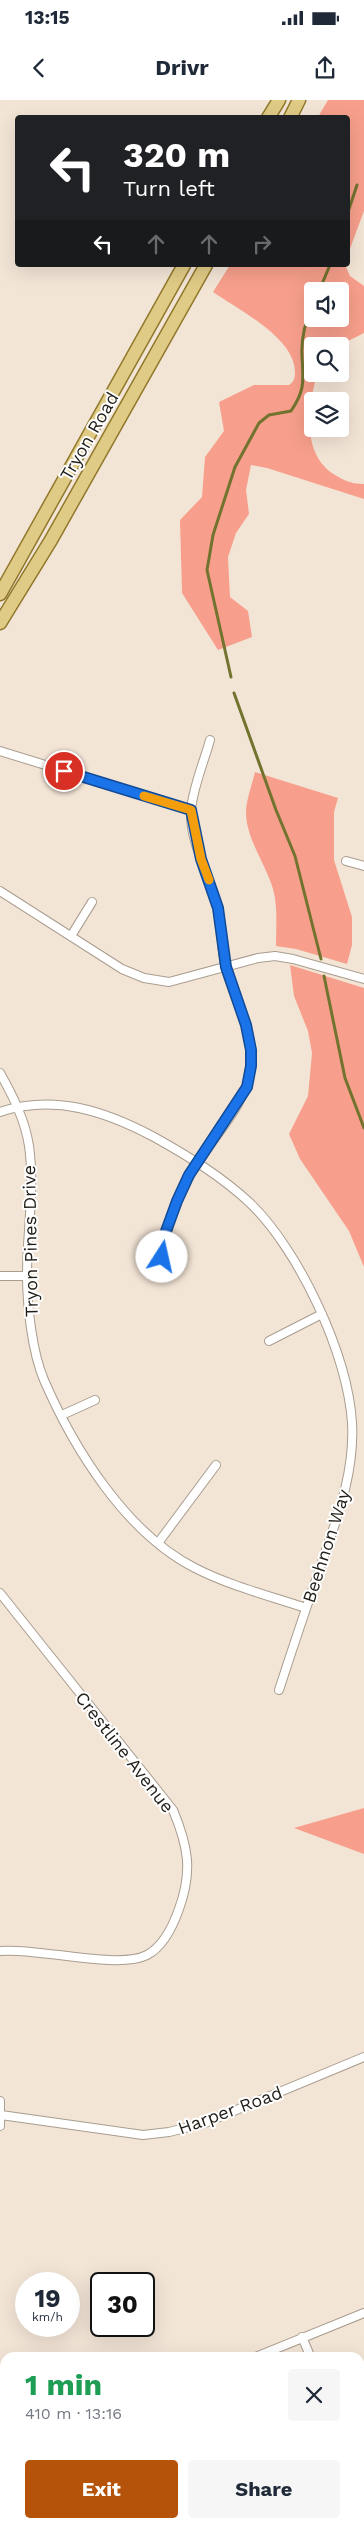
<!DOCTYPE html>
<meta charset="utf-8">
<style>
body{margin:0;font-family:"Work Sans",sans-serif;background:#f6f6f7;color:#1f2937;height:100vh;display:flex;flex-direction:column;font-size:19px;white-space:nowrap}
*{box-sizing:border-box;margin:0}
p{font-size:16px;color:#747a83}
.icon{flex:none;width:28px;height:28px;fill:none;stroke:currentColor;stroke-width:2;stroke-linecap:round;stroke-linejoin:round}
.map{position:relative;flex:1;overflow:hidden}
.panel{position:absolute;left:0px;top:2252px;width:365px;height:176px;display:flex;flex-direction:column;background:#fff;border-radius:15px 15px 0 0;box-shadow:0 5px 20px #0002}
.panel>*{flex:none}
.banner{position:absolute;left:15px;top:15px;width:335px;height:152px;border-radius:5px;box-shadow:0 5px 20px #0002;background:#202124;color:#fff;overflow:hidden}
.buttons{position:absolute;left:304px;top:182px;display:grid;gap:10px}
.buttons a{display:grid;place-items:center;width:45px;height:45px;border-radius:5px;background:#fff;box-shadow:0 5px 20px #0002;font-size:25px}
.speed{position:absolute;left:15px;top:2172px;display:flex;gap:10px;font-size:25px;font-weight:700;text-align:center}
.speed>*{display:grid;place-content:center;width:65px;height:65px;border-radius:50%;background:#fff;box-shadow:0 5px 20px #0002;line-height:1}
.speed small{font-size:12px;font-weight:400}
.speed .limit{border:2px solid #111;border-radius:8px;background:#fff;color:#111}
.pin{position:absolute;display:grid;place-items:center;width:42px;height:42px;color:#fff;margin:-21px;border:2px solid #fff;border-radius:50%;box-shadow:0 1px 5px #0007}
.me{position:absolute;width:55px;margin:-28px;rotate:10deg;stroke-linejoin:round;filter:drop-shadow(0 0 4px #0008)}
.turn{display:flex;align-items:center;gap:18px;height:105px;padding:0 25px;font-size:22px}
.turn .icon{width:65px;height:65px;stroke-width:2.5}
.turn b{display:block;font-size:35px;line-height:42px}
.lanes{display:flex;align-items:center;height:48px;padding:0 25px;background:#0003;justify-content:center;gap:25px;direction:ltr}
.lanes .off{opacity:.35}
.round{display:grid;place-items:center;flex:none;width:52px;height:52px;border-radius:5px;background:#f6f6f7}
.head{display:flex;align-items:center;justify-content:space-between;height:85px;padding:0 25px}
h1{font-size:30px;font-weight:700;line-height:38px;color:#1e9e55}
.button{display:flex;gap:10px;margin-top:auto;padding:10px 25px}
.button a{flex:1;height:58px;border-radius:5px;background:#b45309;color:#fff;font-size:20px;font-weight:700;line-height:58px;text-align:center}
.button a+a{background:#f6f6f7;color:#1f2937}
.status{display:flex;justify-content:space-between;align-items:center;height:35px;padding:0 25px;background:#fff;direction:ltr}
.status svg{height:14px;fill:currentColor}
header{display:flex;justify-content:space-between;align-items:center;height:65px;padding:0 25px;background:#fff;font-size:22px;font-weight:700}
.map>svg:first-child{display:block}
.green{fill:#f79f8c;fill-rule:evenodd}
.lines{fill:none;stroke-linecap:round;stroke-linejoin:round}
.stream{stroke:#72732e;stroke-width:3}
.minor-casing{stroke:#a99d8f;stroke-width:10}
.primary-casing{stroke:#90782b;stroke-width:15}
.minor{stroke:#fff;stroke-width:8}
.primary{stroke:#e0cb86;stroke-width:12}
.route-casing{stroke:#114b97;stroke-width:12}
.route{stroke:#1a73e8;stroke-width:9}
.slow{stroke:#f59e0b;stroke-width:9}
.labels{text-anchor:middle;dominant-baseline:central;stroke-width:4;stroke-linejoin:round;paint-order:stroke}
.street-label{font-size:18px;fill:#211d17;stroke:#fff}
</style>
<div class="status"><b>13:15</b><svg viewBox="0 0 49 12"><path d="M0 12V9h3v3zM5 12V6h3v6zM10 12V3h3v9zM15 12V0h3v12zM26 1h20v11H26zM47 4h2v5h-2z"/></svg></div>
<header><svg class="icon" aria-label="back" viewBox="0 0 24 24"><path d="M15 5l-7 7 7 7"/></svg>Drivr<svg class="icon" aria-label="share" viewBox="0 0 24 24"><path d="M12 15V3M7 8l5-5 5 5M5 13v7h14v-7"/></svg></header>
<div class="map">
<svg width="364" height="2428" viewBox="0 0 364 2428">
<rect width="100%" height="100%" fill="#f3e5d6"/>
<path class="green" d="M328 0H364V111L348 154V18L318 17Z
M230 165H345L350 176 364 186V233L338 246H312V274H317C308 308 301 354 335 375 345 381 352 384 364 384V399L267 368 251 365 246 390 249 414 236 433 228 457 230 497 248 511 252 537 218 550 182 493 180 420 202 397 205 357 224 331 219 302 254 285H289C294 282 295 278 295 272 295 238 239 210 213 192ZM312 191H340V219H312Z
M255 672 338 698 334 712V760L352 817V845L347 864 296 849 276 846C276 827 278 807 273 789 266 765 246 738 246 713 246 700 252 685 255 672Z
M290 865 364 888V1167L349 1131 300 1059 289 1034 308 996 312 953 308 931 294 896Z
M364 1708V1754L294 1728Z"/>
<g class="lines">
<path class="stream" d="M348 112 357 85
M319 191 330 165
M231 577 207 470 213 435 235 367 259 323 269 315 291 311C306 289 303 280 302 255 301 238 306 220 312 205
M234 593 276 710 295 756 321 859
M324 876 345 978 364 1028"/>
<g class="minor-casing">
<path id="minor" d="M0 651 191 710
M346 761 364 766
M0 791 122 869 144 878 169 882 258 858 275 856 293 859 364 879
M71 836 92 802
M0 973C13 996 25 1020 29 1046 35 1088 27 1133 27 1175 27 1205 32 1252 44 1280 74 1349 126 1433 195 1468 230 1486 270 1496 306 1508
M0 1012C55 994 105 1011 154 1037 188 1056 221 1076 250 1103 299 1150 348 1255 352 1323 355 1375 335 1423 319 1471 305 1511 292 1550 279 1590
M162 1157C166 1128 175 1100 190 1075 209 1040 246 1008 251 967 255 933 235 901 226 869 221 849 222 828 218 808 211 778 189 742 191 710 193 687 204 662 210 640
M0 1176H27
M269 1241 322 1214
M62 1315 95 1300
M158 1443 216 1365
M0 1493 173 1710C188 1746 193 1771 179 1809 173 1826 164 1846 147 1855 118 1870 35 1847 0 1851
M0 2001V2026
M1 2015 143 2035 169 2032 205 2023 364 1957
M302 2237 311 2258
M253 2258 364 2213
M0 2364 5 2362
M0 2380 5 2387
M360 2405 363 2428
M31 2424 34 2428"/>
</g>
<g class="primary-casing">
<path id="primary" d="M268 18 279 0
M290 18 299 0
M0 494 184 165
M0 523 51 440 206 165"/>
</g>
<use href="#minor" class="minor"/>
<use href="#primary" class="primary"/>
</g>
<g class="lines">
<g class="route-casing">
<path id="route" d="M64 671 191 710 201 759 218 808 226 867 246 925 251 950V966L247 987 189 1075 177 1101 165 1134 162 1157"/>
</g>
<use href="#route" class="route"/>
<path class="slow" d="M144 696 191 710 201 759 209 780"/>
</g>
<g class="labels">
<g class="street-label">
<text transform="translate(89 336) rotate(-60)">Tryon Road</text>
<text transform="translate(30 1141) rotate(-91)">Tryon Pines Drive</text>
<text transform="translate(326 1446) rotate(-72)">Beehnon Way</text>
<text transform="translate(125 1652) rotate(52)">Crestline Avenue</text>
<text transform="translate(230 2010) rotate(-20)">Harper Road</text>
</g>
</g>
</svg>
<div class="buttons">
<a><svg class="icon" aria-label="sound" viewBox="0 0 24 24"><path d="M4 9h4l5-4v14l-5-4H4zM17 9q2 3 0 6"/></svg></a>
<a><svg class="icon" aria-label="search" viewBox="0 0 24 24"><circle cx="10" cy="10" r="6"/><path d="M15 15l6 6"/></svg></a>
<a><svg class="icon" aria-label="layers" viewBox="0 0 24 24"><path d="M12 4l9 5-9 5-9-5zM3 14l9 5 9-5"/></svg></a>
</div>
<div class="speed"><div>19<small>km/h</small></div><div class="limit">30</div></div>
<div class="pin" style="left:64px;top:671px;background:#d93025"><svg class="icon" aria-label="arrive" viewBox="0 0 24 24"><path d="M6 21V4h12l-3 4 3 4H6"/></svg></div>
<svg class="me" style="left:162px;top:1157px" viewBox="-20 -20 40 40"><circle r="19" fill="#fff"/><path d="M0-13L10 11 0 6-10 11z" fill="#1a73e8"/></svg>
<div class="banner">
<div class="turn"><svg class="icon" aria-label="left" viewBox="0 0 24 24"><path d="M17 20v-9H6M10 6l-5 5 5 5"/></svg><div><b>320 m</b>Turn left</div></div>
<div class="lanes"><svg class="icon" aria-label="left" viewBox="0 0 24 24"><path d="M17 20v-9H6M10 6l-5 5 5 5"/></svg><svg class="icon off" aria-label="ahead" viewBox="0 0 24 24"><path d="M12 20V5M6 11l6-6 6 6"/></svg><svg class="icon off" aria-label="ahead" viewBox="0 0 24 24"><path d="M12 20V5M6 11l6-6 6 6"/></svg><svg class="icon off" aria-label="right" viewBox="0 0 24 24"><path d="M7 20v-9h11M14 6l5 5-5 5"/></svg></div>
</div>
<section class="panel">
<div class="head"><div><h1>1 min</h1><p>410 m · 13:16</p></div><a class="round"><svg class="icon" aria-label="close" viewBox="0 0 24 24"><path d="M6 6l12 12M18 6L6 18"/></svg></a></div>
<div class="button"><a>Exit</a><a>Share</a></div>
</section>
</div>
